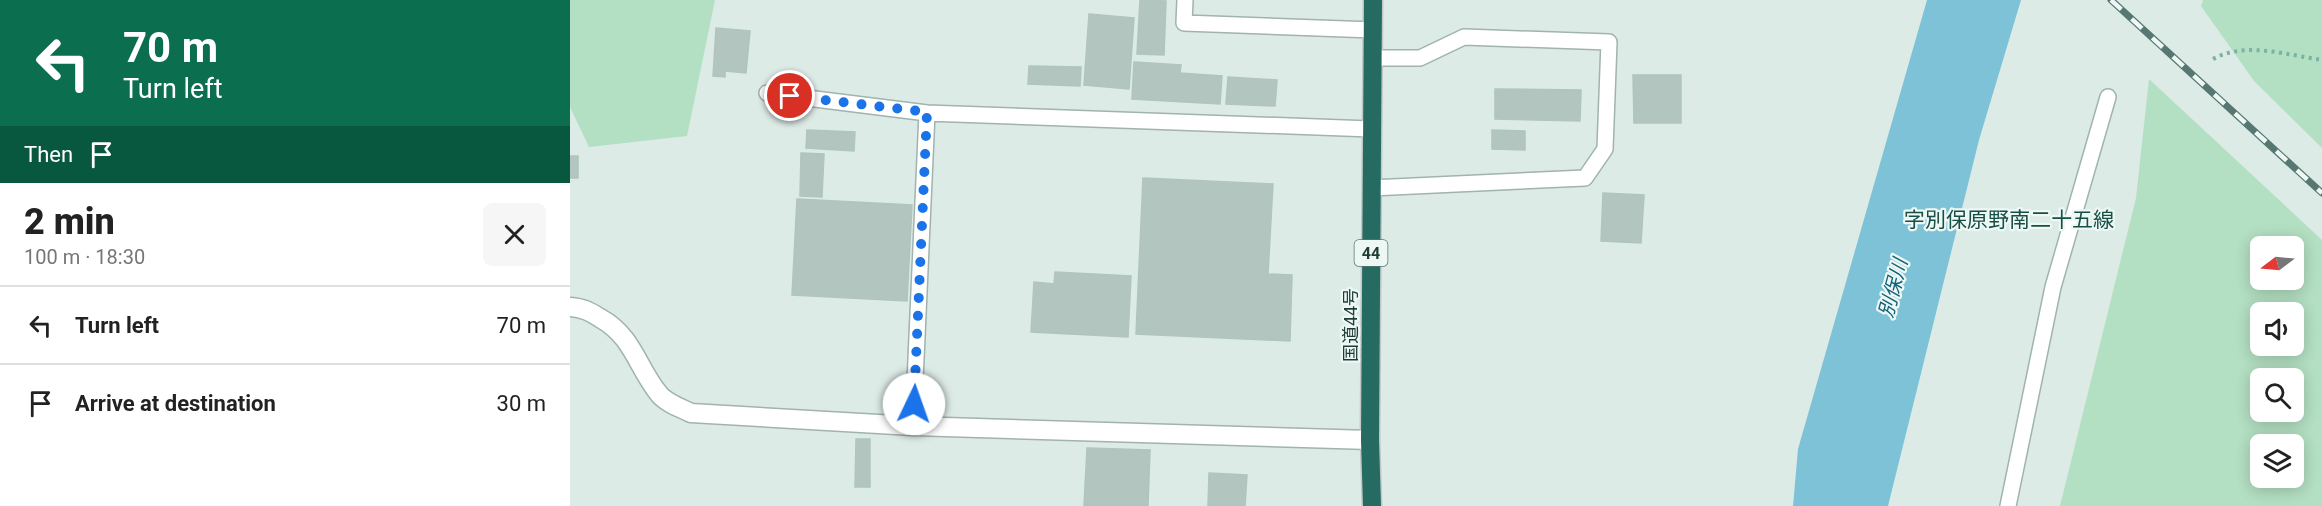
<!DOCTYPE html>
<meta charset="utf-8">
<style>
body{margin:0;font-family:Roboto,"Noto Sans JP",sans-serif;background:#f6f6f6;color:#222;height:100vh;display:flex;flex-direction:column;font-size:22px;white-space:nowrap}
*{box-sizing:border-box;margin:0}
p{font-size:20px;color:#767676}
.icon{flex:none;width:33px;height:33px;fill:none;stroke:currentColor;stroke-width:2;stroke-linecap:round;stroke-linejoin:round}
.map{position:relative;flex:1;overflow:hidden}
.sheet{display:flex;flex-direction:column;background:#fff;width:570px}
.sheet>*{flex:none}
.guide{background:#0b6e4f;color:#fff;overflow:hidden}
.needle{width:39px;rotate:254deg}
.tools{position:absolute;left:1680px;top:236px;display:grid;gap:12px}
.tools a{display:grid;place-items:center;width:54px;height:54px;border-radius:9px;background:#fff;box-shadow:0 3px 15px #0003;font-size:30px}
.pin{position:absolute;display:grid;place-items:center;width:51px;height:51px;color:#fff;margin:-26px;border:3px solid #fff;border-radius:50%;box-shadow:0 2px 6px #0007}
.me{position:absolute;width:66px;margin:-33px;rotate:3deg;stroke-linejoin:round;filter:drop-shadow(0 0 4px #0008)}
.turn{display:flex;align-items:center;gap:21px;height:126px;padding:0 24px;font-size:27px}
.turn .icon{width:78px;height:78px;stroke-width:2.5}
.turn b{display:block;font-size:42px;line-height:51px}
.then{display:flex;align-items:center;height:57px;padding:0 24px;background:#0003;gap:12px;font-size:22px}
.round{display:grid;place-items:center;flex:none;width:63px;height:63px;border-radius:9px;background:#f6f6f6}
.overview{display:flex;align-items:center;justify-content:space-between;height:102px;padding:0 24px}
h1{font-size:36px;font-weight:800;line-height:45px}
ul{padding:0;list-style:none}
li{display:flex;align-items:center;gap:18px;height:78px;padding:0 24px;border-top:2px solid #e0e0e0}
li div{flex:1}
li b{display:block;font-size:22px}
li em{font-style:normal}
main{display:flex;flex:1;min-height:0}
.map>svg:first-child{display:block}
.green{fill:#b3dfc2;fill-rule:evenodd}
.water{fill:#7ec2d7}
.building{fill:#b2c6bf;stroke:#afc5bd;stroke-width:1.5}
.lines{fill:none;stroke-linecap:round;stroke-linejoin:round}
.lane-casing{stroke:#a0b3ae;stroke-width:18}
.street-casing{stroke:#a0b3ae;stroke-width:21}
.highway-casing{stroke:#c0c8c7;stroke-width:21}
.path{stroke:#7ab2a5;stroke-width:4;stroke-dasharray:3 4.5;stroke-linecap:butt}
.lane{stroke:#fff;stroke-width:15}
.street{stroke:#fff;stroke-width:18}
.highway{stroke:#266b62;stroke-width:18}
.rail-casing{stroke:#577872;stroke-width:7}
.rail{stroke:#edf7f3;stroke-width:4.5;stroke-dasharray:14;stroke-linecap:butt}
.route{stroke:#1a73e8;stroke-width:10;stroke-dasharray:0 18}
.labels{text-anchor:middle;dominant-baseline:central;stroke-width:4.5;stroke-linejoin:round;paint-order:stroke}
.shield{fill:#edf7f3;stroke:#5b746f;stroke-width:1.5}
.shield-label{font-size:16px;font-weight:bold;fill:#1d3c36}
.street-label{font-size:18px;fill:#1d3c36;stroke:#edf7f3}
.water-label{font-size:20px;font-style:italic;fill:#12637d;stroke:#edf7f3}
.quarter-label{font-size:21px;fill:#174f46;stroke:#edf7f3}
</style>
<main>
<section class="sheet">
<div class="guide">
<div class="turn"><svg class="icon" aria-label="left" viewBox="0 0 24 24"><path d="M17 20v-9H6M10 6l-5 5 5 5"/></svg><div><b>70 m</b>Turn left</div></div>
<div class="then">Then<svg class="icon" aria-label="arrive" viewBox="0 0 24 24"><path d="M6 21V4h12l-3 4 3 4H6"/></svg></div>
</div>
<div class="overview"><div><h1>2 min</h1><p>100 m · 18:30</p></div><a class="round"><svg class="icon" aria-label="close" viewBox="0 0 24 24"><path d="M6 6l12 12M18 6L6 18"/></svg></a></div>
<ul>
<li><svg class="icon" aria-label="left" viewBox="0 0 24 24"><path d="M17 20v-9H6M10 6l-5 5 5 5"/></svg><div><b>Turn left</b></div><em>70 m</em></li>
<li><svg class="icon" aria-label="arrive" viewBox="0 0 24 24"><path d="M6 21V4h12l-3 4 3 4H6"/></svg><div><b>Arrive at destination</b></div><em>30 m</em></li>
</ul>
</section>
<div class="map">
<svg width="1752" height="506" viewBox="0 0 1752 506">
<rect width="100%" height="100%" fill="#ddebe6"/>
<path class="green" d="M0 0H145L117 136 19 147 0 107Z
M1633 0H1752V148L1684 81 1631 6Z
M1579 79 1752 240V506H1490L1566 198ZM1690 246H1724V279H1690ZM1690 312H1724V345H1690ZM1690 378H1724V411H1690ZM1690 444H1724V477H1690Z"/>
<path class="water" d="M1357 0H1451L1409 140 1318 506H1223L1228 449Z"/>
<path class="building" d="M570 0 596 1 594 55 567 54Z
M519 14 564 18 559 89 514 85Z
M146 28 180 31 176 73 155 71V77L143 76Z
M564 62 611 65 610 73 652 76 650 104 562 99Z
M459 66 511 67 510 86 458 84Z
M1063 75H1111V123H1064Z
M658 77 707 80 705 106 656 104Z
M925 89 1011 90 1010 121 925 119Z
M237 130 285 132 284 151 236 148Z
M922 130 955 131V150L922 149Z
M231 153 254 154 252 197 230 196Z
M0 156H8V178H0Z
M573 178 703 184 698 274 722 275 720 341 566 334Z
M1033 193 1074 195 1071 243 1031 241Z
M227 199 342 205 337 301 222 295Z
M485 272 561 276 558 337 461 332 464 282 484 284Z
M286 439H300V487H285Z
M517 448 580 450 578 506H514Z
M639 473 677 475 675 506H638Z"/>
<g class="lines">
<g class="lane-casing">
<path id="lane" d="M615 0 614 23 803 30
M197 93 357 113
M801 188 1015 178 1035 149 1039 42 894 37 850 58H802
M343 426 357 113 801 129
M1438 506 1483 287 1538 97"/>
</g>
<g class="street-casing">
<path id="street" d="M0 307C13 308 19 311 30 318 63 336 67 367 89 394 96 403 111 408 121 413L343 426 800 440"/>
</g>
<g class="highway-casing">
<path id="highway" d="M802 506 800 440 803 0"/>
</g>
<path class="path" d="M1643 59C1676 41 1717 55 1752 60"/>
<use href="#lane" class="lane"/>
<use href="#street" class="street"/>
<use href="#highway" class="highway"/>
<g class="rail-casing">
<path id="rail" d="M1541 0 1752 193"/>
</g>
<use href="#rail" class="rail"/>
</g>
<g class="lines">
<path class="route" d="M220 96 357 112 344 404"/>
</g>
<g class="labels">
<rect class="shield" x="784.5" y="240" width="33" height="26" rx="4.5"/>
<g class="shield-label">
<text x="801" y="253">44</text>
</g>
<g class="street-label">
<text transform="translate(780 325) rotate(-90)">国道44号</text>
</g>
<g class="water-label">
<text transform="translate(1323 288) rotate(-75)">別保川</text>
</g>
<g class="quarter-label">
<text x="1439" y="220">字別保原野南二十五線</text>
</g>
</g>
</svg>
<div class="tools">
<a><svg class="needle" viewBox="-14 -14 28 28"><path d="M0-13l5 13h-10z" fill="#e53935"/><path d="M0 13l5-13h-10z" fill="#767676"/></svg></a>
<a><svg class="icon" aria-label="sound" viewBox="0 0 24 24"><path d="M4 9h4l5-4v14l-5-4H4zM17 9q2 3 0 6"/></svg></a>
<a><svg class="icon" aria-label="search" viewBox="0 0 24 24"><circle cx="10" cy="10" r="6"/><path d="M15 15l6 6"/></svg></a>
<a><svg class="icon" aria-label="layers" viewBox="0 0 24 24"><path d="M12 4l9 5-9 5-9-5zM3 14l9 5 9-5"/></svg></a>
</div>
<div class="pin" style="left:220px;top:96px;background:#d93025"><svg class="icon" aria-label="arrive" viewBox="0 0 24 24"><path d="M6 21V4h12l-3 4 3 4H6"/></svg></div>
<svg class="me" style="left:344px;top:404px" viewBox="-20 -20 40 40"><circle r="19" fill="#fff"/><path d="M0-13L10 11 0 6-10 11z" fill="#1a73e8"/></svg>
</div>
</main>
